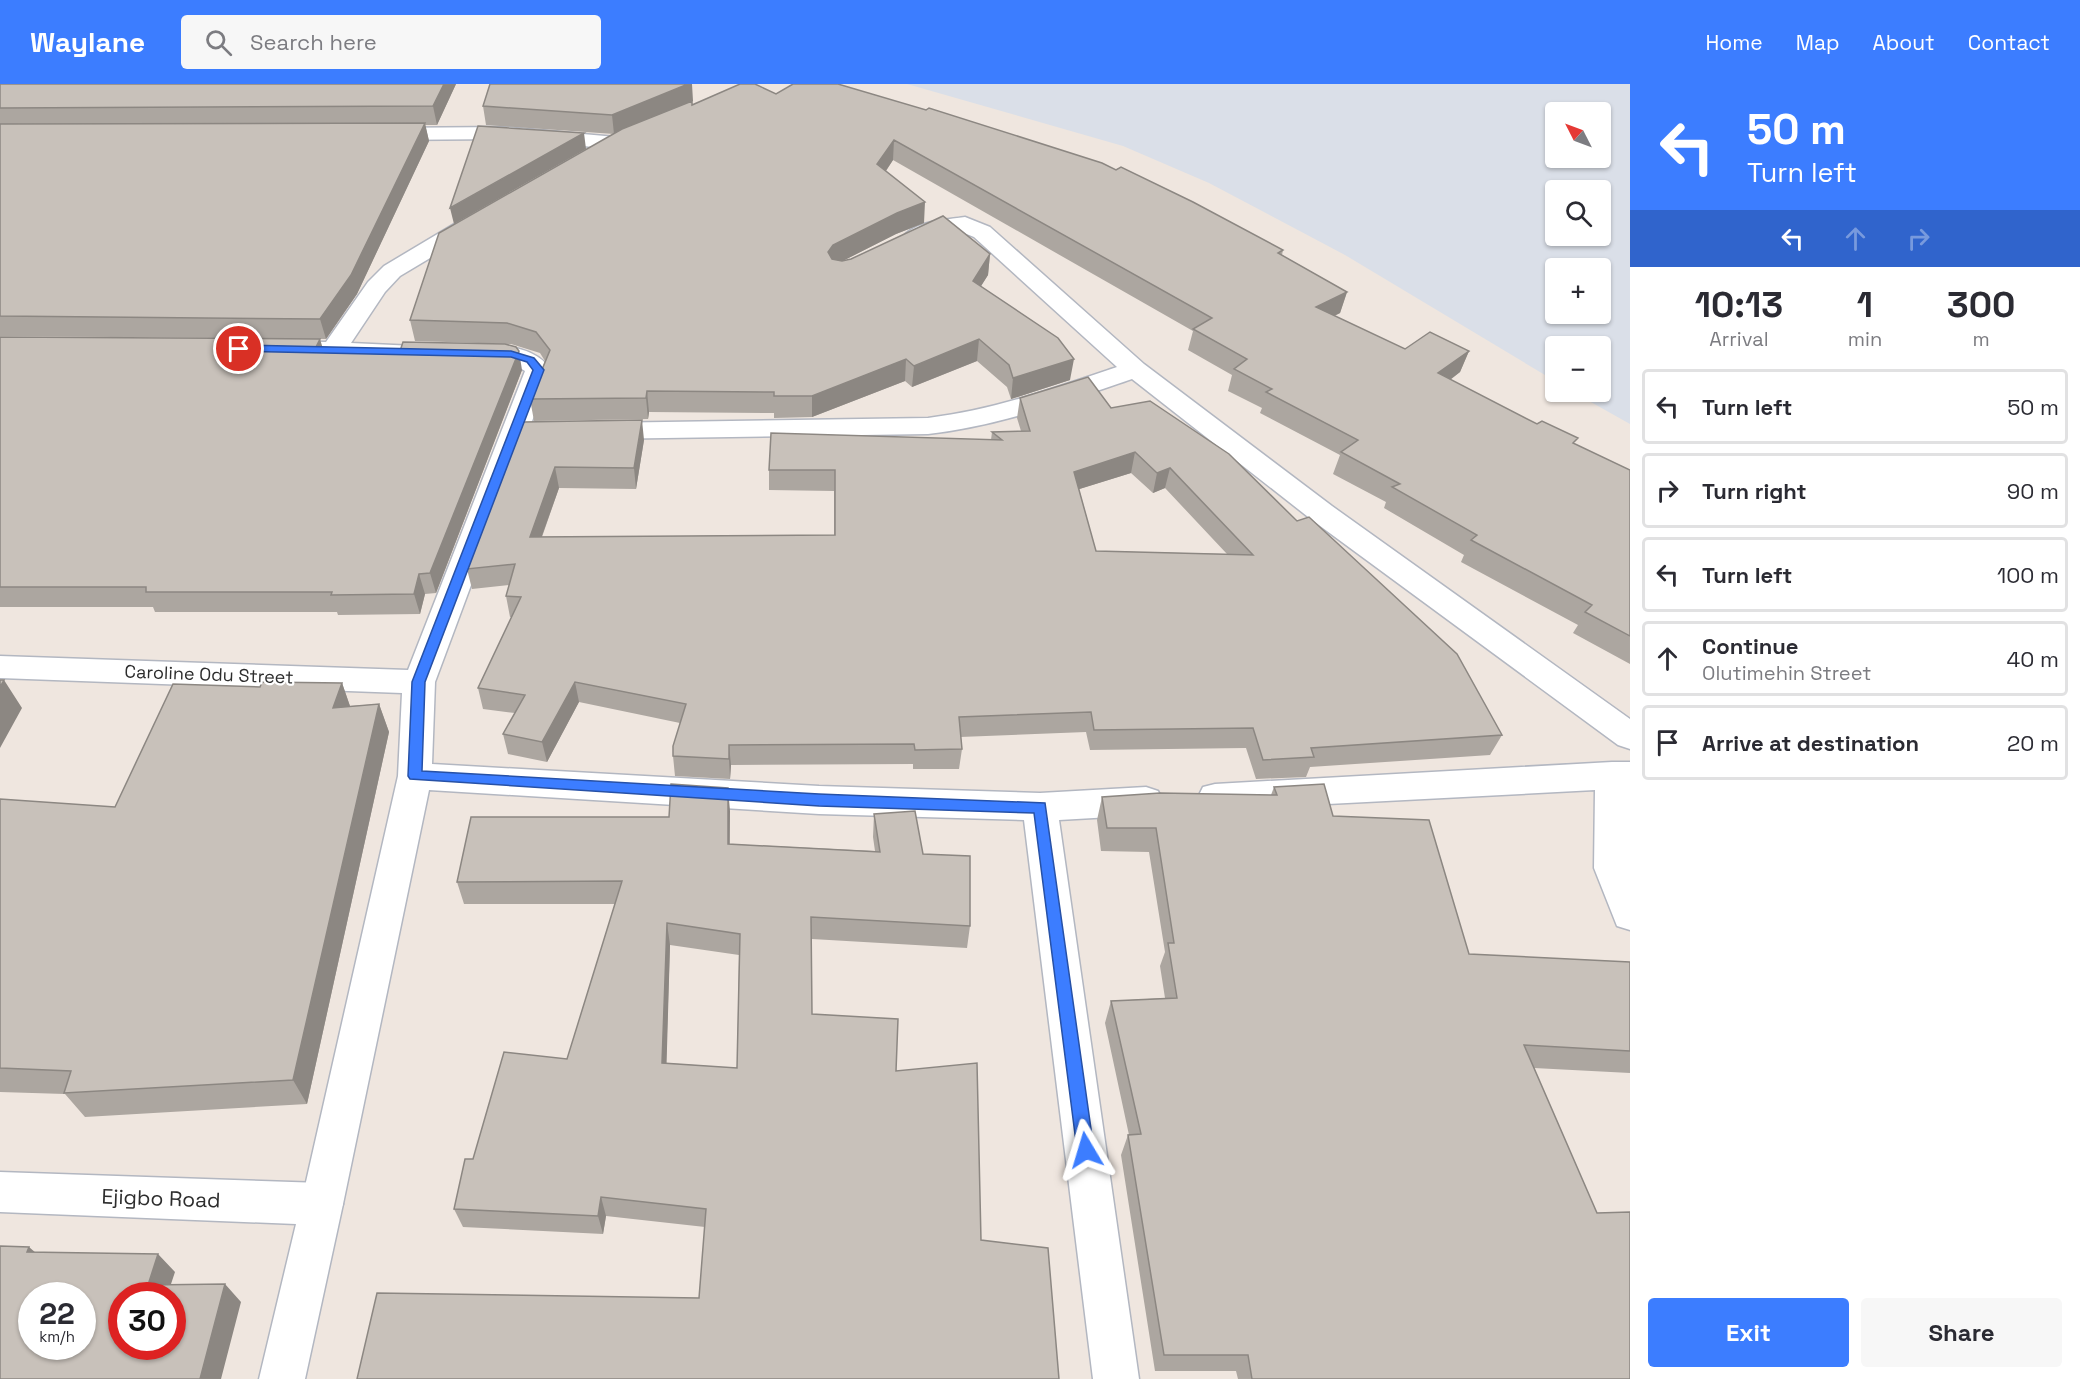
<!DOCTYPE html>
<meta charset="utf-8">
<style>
body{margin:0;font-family:"Space Grotesk",sans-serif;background:#f7f7f7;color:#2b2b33;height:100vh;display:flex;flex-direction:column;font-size:22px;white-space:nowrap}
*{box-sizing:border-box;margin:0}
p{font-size:20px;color:#7c7c81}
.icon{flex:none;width:33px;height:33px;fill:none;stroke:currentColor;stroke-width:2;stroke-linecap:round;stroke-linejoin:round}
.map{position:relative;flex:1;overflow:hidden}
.details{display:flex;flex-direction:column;background:#fff;width:450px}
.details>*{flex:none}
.top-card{background:#3c7dff;color:#fff;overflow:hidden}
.needle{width:39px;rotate:312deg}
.controls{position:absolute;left:1545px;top:18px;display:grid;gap:12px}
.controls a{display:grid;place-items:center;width:66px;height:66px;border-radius:6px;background:#fff;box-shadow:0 2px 4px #0004;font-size:30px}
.speed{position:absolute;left:18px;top:1198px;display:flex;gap:12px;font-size:30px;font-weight:700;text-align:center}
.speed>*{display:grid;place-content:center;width:78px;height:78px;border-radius:50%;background:#fff;box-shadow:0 2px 4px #0004;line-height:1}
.speed small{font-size:15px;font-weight:400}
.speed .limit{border:9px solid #d22;background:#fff;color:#111}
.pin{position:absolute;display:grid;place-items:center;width:51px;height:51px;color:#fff;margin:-26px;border:3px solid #fff;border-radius:50%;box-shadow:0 2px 6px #0007}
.me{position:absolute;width:66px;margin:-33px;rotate:353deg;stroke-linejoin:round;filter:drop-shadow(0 0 4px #0008)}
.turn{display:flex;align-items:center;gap:21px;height:126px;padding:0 18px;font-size:27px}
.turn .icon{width:78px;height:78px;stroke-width:2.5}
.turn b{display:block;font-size:42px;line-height:51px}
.lanes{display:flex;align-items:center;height:57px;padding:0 18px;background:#0003;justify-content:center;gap:30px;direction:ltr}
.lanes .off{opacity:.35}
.eta{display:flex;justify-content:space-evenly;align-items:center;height:102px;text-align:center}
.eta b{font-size:36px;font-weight:700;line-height:42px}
.button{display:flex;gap:12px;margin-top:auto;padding:12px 18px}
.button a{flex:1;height:69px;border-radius:6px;background:#3c7dff;color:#fff;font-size:24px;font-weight:700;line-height:69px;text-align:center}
.button a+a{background:#f7f7f7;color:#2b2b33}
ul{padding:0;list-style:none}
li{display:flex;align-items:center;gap:18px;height:75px;margin:0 12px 9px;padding:0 6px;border:3px solid #e1e1e2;border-radius:6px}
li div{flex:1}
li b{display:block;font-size:22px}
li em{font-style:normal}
header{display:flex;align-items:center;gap:36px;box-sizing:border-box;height:84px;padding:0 30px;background:#3c7dff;color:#fff}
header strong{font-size:28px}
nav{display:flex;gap:33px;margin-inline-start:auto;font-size:21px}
.search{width:420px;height:54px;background:#f7f7f7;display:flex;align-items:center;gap:15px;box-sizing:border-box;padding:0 21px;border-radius:6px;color:#7c7c81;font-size:22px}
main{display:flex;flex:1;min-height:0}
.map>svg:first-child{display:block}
.airport{fill:#dadfe8;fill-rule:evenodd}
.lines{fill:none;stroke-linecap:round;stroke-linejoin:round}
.minor-casing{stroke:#b3b7c1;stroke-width:3}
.tertiary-casing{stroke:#b3b7c1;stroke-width:3}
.minor{fill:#fff;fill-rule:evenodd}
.tertiary{fill:#fff;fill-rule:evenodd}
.wall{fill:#aca6a0;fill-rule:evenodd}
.shaded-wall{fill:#8c8782}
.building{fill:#c8c1ba;stroke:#8c8782;stroke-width:1.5;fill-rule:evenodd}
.route{fill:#3c7dff;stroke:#2751a6;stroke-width:1.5}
.labels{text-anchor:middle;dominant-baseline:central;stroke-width:4.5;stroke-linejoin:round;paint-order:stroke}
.street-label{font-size:18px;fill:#2d2d2d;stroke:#fff}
.near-street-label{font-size:21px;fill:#2d2d2d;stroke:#fff}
</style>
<header>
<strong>Waylane</strong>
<div class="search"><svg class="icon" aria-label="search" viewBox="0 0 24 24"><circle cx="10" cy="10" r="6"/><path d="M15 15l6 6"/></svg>Search here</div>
<nav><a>Home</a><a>Map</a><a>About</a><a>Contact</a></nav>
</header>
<main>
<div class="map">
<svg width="1630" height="1295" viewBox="0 0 1630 1295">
<rect width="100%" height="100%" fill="#efe6df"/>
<path class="airport" d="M907 0H1630V340L1573 308H1600V262H1556L1555 297 1345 171 1209 99 1123 62ZM1556 28H1600V74H1556ZM1556 106H1600V152H1556ZM1556 184H1600V230H1556Z"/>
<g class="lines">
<g class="minor-casing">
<path id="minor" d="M506 43 616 53 623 55 627 59 623 63 616 65 506 55 381 56 374 54 371 50 374 46 381 44Z
M474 131 482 133 485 138 482 143 400 192 385 208 351 259 415 262 419 267 415 272 406 275 278 273 269 270 265 265 269 260 278 257 326 258 368 198 384 182 466 133Z
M965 133 990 143 1144 280 1332 422 1630 635V665L1618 661 1312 436 1132 295C1064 318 999 342 928 350L599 355 589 353 586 347 589 341 599 339 928 334C994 326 1055 304 1117 283L974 153C943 138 930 166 905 160L901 155C914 137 945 136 965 133Z
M476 261C503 262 534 261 551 286L435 598 432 680 819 702 1040 709 1146 703 1158 707 1163 717 1158 727 1146 731 1059 736 1139 1295H1093L1024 736 819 730 429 706 343 1120 337 1135 322 1141 307 1135 301 1120 398 692 402 609 0 594V572L408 586 525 287 510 278 467 274 463 269 467 264Z
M1612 678H1630V846L1617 842 1594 784 1595 706 1215 726 1203 723 1198 713 1203 703 1215 700Z"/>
</g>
<g class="tertiary-casing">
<path id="tertiary" d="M0 1088 322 1099 337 1105 343 1120 305 1295H259L296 1140 0 1128Z"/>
</g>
<use href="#minor" class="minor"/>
<use href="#tertiary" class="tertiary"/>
</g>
<path class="wall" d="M0 0H456L437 41H425L429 57 357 210 326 255 0 252Z
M490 0H692V21L776 10 1283 166 1282 171 1347 208 1340 229 1334 232 1405 265 1469 267 1460 288 1450 296 1575 360 1630 386V580L1573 549 1578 541 1461 478 1464 471 1384 424 1386 418 1333 390 1340 371 1260 329 1262 324 1228 307 1232 291 1188 266 1193 247 893 76 886 87 924 139 896 150 842 177 990 170 988 191 981 202 1070 296 1011 315 1007 303 977 277 912 303 905 297 812 333 774 334V329L649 328 648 335 534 337 530 315 545 277 540 269 511 260 415 257 410 236 614 50 486 41 483 22Z
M0 253 323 266 522 286 436 509 425 510 420 530 338 531 337 528H155L153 523H0Z
M1020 314 1111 324 1502 651 1490 671 1310 683 1306 693 1256 695 1246 664 1090 666 1086 648 960 653 962 665 959 685H913V680L731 681 730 695 675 692 673 672 680 639 579 618 547 678 508 670 503 650 515 629 483 625 478 604 512 533H510L506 512 509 501 472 505 467 485 523 338 644 356 636 405 559 404 542 453 834 451V407L769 406V386L991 356 992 348 1021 347 1017 334ZM1131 389 1153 409 1165 404 1227 470 1096 467 1079 405Z
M342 599 350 622 379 620 389 648 307 1020 85 1033 65 1010 0 1008V715L115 723 260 603Z
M1274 703 1333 732 1469 870 1630 878V989L1534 984 1630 1295H1238L1236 1287H1155L1121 1071 1128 1051H1129L1105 939 1111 917 1165 914 1160 882 1165 868 1149 768 1101 767 1097 736 1102 713 1271 711Z
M730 727V760L875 767 873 753 874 730 923 770 970 842 967 864 812 855 699 1214 705 1143 606 1132 603 1150 463 1143 454 1125 473 1075 567 975 615 820H464L457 798 669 733ZM670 861 739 871 737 984 666 979Z"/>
<path class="shaded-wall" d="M444 0H456L437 41 433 22Z
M688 0H692L693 17 614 50 612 31Z
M425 39 429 57 357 210 326 255 320 235Z
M584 49 586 65 454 140 450 124Z
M894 56 893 76 877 100V80Z
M925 118 924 139 896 150 833 182 828 168 833 161 897 129Z
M990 170 988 191 971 218 973 197Z
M1347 208 1340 229 1310 244 1316 223Z
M320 255 326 275 315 265Z
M979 255 977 277 912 303 914 282Z
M519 267 522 286 436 509 430 489Z
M1469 267 1460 288 1430 311 1438 289Z
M906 275 905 297 812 333V312Z
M1074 275 1070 296 1011 315 1013 294Z
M647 307 649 328 648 335 646 314Z
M642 336 644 356 636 405 634 384Z
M1135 368 1131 389 1070 408 1074 388Z
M555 383 559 404 534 474 530 453Z
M1170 384 1165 404 1153 409 1157 389Z
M419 490 425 510 420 530 414 510Z
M4 596 22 624 0 664V603Z
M575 598 579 618 547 678 542 658Z
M342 599 352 628 333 624Z
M379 620 389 648 307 1020 293 996Z
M729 661 731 681 730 695 729 675Z
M728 704 730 727 729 782 728 760Z
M667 839 670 861 666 999 662 979Z
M601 1113 606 1132 603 1150 598 1132Z
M29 1163 50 1181 27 1168Z
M158 1170 175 1188 167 1212 148 1201Z
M225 1200 241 1218 221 1295H200Z"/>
<path class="building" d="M0 0H444L433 22 0 24Z
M490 0H688L612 31 483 22Z
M740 0H755L776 10 793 0H838L926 26 929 24 1102 79 1116 86 1121 83 1193 118 1283 166 1278 169 1347 208 1316 223 1405 265 1430 248 1469 267 1438 289 1537 340 1542 337 1578 354 1573 359 1630 386V552L1585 528 1592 521 1471 456 1477 451 1392 403 1400 400 1341 368 1358 356 1266 308 1272 305 1234 285 1247 275 1193 245 1212 234 894 56 877 80 925 118 897 129 833 161 828 168 832 175 842 177 851 175 943 132 990 170 973 197 1058 254 1074 275 1013 294 1009 281 979 255 914 282 906 275 812 312H774V308L647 307 646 314 530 315 550 266 536 248 507 239 410 236 439 149 622 45 692 17V21Z
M425 39 351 191 320 235 0 232V40Z
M478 42 584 49 450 124Z
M0 253 320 255 315 265 400 267 403 258 505 260 516 263 519 267 430 489 419 490 414 510 331 511 332 508H146V503H0Z
M1088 293 1111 324 1150 317 1229 370 1297 437 1309 433 1457 570 1502 651 1311 664 1314 673 1263 676 1253 644 1094 646 1091 628 959 633 962 665 915 666 914 660 729 661V675L673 672V662L686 620 575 598 542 658 503 650 525 611 478 604 521 513 506 512 515 480 467 485 523 338 642 336 634 384 555 383 530 453 835 451V386H769L771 349 1002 356 992 348 1030 347 1020 314ZM1135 368 1157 389 1170 384 1253 471 1096 467 1074 388Z
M0 596H4L0 603Z
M262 598 342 599 333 624 379 620 293 996 64 1009 71 987 0 984V715L115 723 173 600 260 603Z
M671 700 728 704V760L880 768 874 730 915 727 923 770 970 772V842L811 833 812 930 898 935 896 987 977 979 981 1156 1048 1164 1059 1295H357L377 1209 699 1214 706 1125 601 1113 598 1132 454 1125 465 1075H473L504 968 567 975 622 797 457 798 471 733H669ZM667 839 740 850 737 984 662 979Z
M1324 700 1333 732 1429 736 1469 870 1630 878V967L1524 961 1597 1129 1630 1128V1295H1252L1248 1271H1164L1128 1051 1141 1050 1111 917 1177 914 1168 859H1174L1156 744H1107L1102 713 1160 709 1277 711 1274 703Z
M0 1162 29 1163 27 1168 158 1170 148 1201 225 1200 200 1295H0ZM32 1212H82V1263H32ZM122 1212H172V1263H122Z"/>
<path class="route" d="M239 261 511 267 534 274 544 286 425 598 422 687 819 710 1045 719 1094 1066 1092 1072 1086 1074 1080 1072 1077 1066 1034 729 819 722 410 695 408 692 412 598 533 286 527 278 511 273 235 267 234 265Z"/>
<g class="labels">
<g class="street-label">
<text transform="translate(209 590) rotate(2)">Caroline Odu Street</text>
</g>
<g class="near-street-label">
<text transform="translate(161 1114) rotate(2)">Ejigbo Road</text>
</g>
</g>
</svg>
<div class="controls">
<a><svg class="needle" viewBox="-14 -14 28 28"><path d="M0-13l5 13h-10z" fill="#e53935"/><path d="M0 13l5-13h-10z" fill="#7c7c81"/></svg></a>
<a><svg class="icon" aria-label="search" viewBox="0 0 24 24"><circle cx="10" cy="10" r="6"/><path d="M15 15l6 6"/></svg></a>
<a>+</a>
<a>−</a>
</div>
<div class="speed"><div>22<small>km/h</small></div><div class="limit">30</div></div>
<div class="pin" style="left:239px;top:265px;background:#d93025"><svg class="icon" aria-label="arrive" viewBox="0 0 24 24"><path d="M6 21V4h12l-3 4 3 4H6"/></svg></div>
<svg class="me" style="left:1086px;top:1066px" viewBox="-20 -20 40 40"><path d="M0-17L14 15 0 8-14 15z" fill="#3c7dff" stroke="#fff" stroke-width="4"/></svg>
</div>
<section class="details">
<div class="top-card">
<div class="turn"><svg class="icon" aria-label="left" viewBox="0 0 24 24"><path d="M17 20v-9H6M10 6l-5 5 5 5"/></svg><div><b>50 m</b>Turn left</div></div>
<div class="lanes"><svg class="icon" aria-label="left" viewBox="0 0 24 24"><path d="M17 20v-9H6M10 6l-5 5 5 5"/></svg><svg class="icon off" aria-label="ahead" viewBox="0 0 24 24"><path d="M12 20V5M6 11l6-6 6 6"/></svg><svg class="icon off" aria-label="right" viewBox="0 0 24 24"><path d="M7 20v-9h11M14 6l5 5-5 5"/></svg></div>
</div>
<div class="eta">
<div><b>10:13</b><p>Arrival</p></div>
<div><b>1</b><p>min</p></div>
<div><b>300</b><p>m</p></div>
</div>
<ul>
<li><svg class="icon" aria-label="left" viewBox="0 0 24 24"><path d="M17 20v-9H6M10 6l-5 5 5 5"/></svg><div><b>Turn left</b></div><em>50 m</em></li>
<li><svg class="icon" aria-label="right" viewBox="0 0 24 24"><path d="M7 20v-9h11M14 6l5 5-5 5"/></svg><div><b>Turn right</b></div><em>90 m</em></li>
<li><svg class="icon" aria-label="left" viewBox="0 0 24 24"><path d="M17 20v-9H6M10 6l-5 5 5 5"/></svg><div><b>Turn left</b></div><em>100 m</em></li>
<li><svg class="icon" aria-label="ahead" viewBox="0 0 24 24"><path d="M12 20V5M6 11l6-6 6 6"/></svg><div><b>Continue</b><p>Olutimehin Street</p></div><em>40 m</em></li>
<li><svg class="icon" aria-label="arrive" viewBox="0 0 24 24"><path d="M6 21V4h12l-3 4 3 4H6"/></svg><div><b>Arrive at destination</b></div><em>20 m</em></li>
</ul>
<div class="button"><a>Exit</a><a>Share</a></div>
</section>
</main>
